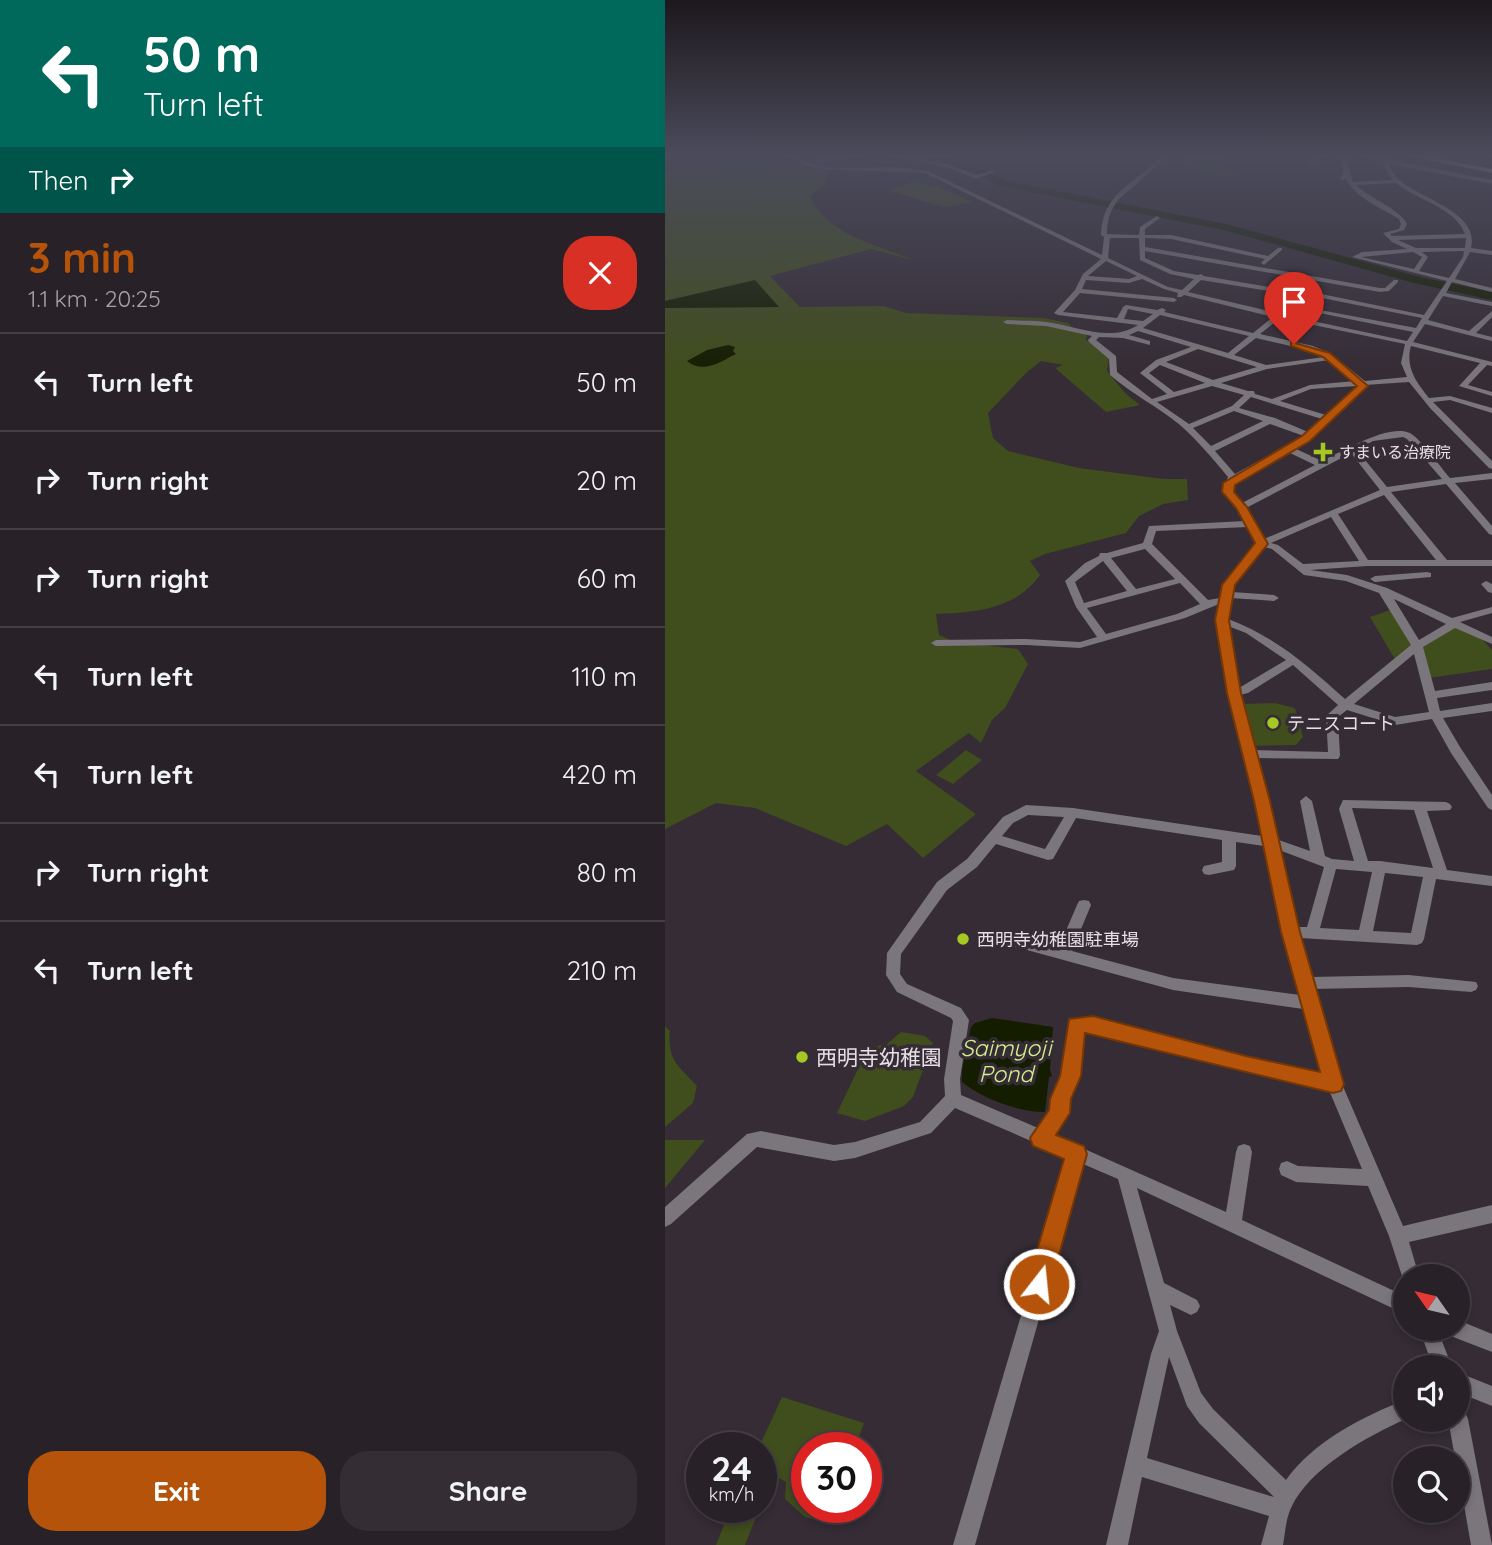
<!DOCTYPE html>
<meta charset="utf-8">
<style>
body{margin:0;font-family:Quicksand,"Noto Sans JP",sans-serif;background:#342e34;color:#f1f3f6;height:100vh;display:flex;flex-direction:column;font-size:26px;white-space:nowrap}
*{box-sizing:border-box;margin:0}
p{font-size:23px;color:#a5a3a8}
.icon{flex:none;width:38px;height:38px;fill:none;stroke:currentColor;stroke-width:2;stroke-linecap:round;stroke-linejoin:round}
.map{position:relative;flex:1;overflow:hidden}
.details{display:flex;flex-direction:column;background:#282128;width:665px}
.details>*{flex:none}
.banner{background:#00695c;color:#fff;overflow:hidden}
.needle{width:46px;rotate:304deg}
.fabs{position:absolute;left:728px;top:1264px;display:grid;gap:14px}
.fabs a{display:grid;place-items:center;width:77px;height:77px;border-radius:50%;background:#282128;box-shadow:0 4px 10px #0003,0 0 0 2px #443e45;font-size:35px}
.speed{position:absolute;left:21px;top:1432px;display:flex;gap:14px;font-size:35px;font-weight:700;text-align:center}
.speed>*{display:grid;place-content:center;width:91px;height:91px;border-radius:50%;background:#282128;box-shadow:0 4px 10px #0003,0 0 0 2px #443e45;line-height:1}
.speed small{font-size:18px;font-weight:400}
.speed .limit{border:10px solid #d22;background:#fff;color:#111}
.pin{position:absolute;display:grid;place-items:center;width:60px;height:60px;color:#fff;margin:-72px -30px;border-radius:50% 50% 50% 0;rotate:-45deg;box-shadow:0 0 7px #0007}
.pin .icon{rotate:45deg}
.me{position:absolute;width:77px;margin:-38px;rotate:16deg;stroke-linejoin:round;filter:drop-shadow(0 0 5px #0008)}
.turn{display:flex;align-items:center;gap:24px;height:147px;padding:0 28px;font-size:32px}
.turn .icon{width:91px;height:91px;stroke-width:2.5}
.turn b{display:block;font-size:49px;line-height:60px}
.then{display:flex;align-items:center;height:66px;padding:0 28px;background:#0003;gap:14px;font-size:26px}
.round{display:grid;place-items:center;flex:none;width:74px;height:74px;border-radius:28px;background:#342e34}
.head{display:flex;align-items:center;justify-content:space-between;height:119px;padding:0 28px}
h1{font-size:42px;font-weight:800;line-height:52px;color:#b45309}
.action{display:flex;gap:14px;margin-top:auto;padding:14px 28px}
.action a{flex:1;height:80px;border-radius:28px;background:#b45309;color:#fff;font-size:28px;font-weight:800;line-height:80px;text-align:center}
.action a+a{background:#342e34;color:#f1f3f6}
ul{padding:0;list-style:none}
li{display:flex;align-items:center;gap:21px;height:98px;padding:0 28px;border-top:2px solid #443e45}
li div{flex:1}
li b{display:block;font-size:26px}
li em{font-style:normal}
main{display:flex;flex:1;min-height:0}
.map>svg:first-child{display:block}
.green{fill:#404d1c}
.water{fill:#151d00}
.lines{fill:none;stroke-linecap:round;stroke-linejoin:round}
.stream{stroke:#151d00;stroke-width:2}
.river{fill:#151d00;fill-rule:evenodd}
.minor{fill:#7b767b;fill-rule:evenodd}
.major{fill:#c6bdc6;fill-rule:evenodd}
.route{fill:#b45309;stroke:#753606;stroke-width:2}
.poi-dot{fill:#a5c823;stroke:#352c35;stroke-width:2.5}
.labels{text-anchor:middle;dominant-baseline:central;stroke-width:7;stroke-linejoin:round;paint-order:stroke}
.far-poi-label{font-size:16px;fill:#e5e0e5;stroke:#352c35;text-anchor:start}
.poi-label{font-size:18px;fill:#e5e0e5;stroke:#352c35;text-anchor:start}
.near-poi-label{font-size:21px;fill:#e5e0e5;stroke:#352c35;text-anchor:start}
.near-water-label{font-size:23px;font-style:italic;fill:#d3ef8c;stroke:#352c35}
</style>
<main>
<section class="details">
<div class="banner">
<div class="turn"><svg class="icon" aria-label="left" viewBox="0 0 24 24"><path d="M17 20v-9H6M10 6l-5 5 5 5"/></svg><div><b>50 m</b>Turn left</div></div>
<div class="then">Then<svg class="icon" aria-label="right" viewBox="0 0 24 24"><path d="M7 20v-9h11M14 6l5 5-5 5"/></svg></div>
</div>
<div class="head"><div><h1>3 min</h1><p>1.1 km · 20:25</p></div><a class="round" style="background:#d93025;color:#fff"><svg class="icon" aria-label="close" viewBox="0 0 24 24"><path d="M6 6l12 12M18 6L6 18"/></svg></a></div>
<ul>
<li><svg class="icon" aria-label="left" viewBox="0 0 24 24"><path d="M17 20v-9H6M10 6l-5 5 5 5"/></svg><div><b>Turn left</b></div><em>50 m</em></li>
<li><svg class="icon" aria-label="right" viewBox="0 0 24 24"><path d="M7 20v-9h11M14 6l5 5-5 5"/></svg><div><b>Turn right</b></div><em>20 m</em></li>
<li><svg class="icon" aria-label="right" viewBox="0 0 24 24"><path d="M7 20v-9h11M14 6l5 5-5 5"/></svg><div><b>Turn right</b></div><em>60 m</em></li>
<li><svg class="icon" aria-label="left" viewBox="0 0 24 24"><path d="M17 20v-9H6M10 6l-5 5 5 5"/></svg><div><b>Turn left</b></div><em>110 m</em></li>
<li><svg class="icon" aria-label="left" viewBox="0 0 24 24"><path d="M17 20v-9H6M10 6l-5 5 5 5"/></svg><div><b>Turn left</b></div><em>420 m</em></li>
<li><svg class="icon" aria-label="right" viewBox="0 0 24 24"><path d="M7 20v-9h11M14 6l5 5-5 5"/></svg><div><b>Turn right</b></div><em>80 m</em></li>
<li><svg class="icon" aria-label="left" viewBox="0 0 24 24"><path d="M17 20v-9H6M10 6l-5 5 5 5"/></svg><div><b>Turn left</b></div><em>210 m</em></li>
</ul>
<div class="action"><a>Exit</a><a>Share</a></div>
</section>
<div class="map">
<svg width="827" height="1545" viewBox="0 0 827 1545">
<rect width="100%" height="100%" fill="#352c35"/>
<path class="green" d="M523 156H553L558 160 554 165 571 174 556 177 521 165Z
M60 163H128L143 168 163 170 160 184 145 196C163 236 213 245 251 261L206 249 105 276 135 307 218 306 241 313 378 318 403 323 411 331 422 335 421 340 444 357 442 371 460 393 475 405 441 412 390 368 398 365 376 361 361 373 323 413 328 438 343 451 414 468 499 479H522L523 500 498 504 474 516 461 533 380 554 365 561 375 575C351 609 311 613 271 614L274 635 290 642 353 649 363 664 340 708 327 720 316 743 304 733 251 771 311 814 258 858 222 824 181 846 90 808 51 803 0 829V172L22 166Z
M252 180 264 186 270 185 307 202 279 207 225 191V189Z
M728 609 749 647 731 661 705 617Z
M789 627 816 638 827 650V669L763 678 755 649Z
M610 703 630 708 638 737 631 745 587 746 578 704Z
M301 750 317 760 288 784 271 775Z
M0 1026 5 1031C2 1061 14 1066 32 1086L28 1103 0 1127Z
M236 1032 260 1036 268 1043 248 1097 239 1106 200 1121 172 1113 203 1048 222 1044Z
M0 1140H40L0 1188Z
M117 1397 199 1423 190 1447H142V1507H168L162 1523 140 1517 120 1499 121 1482 96 1468 94 1447Z
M66 1507H95L80 1545H51Z"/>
<path class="water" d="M90 280 114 307 0 308V301Z
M63 345 70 347 68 351 71 354C55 362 38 374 22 361L42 350Z
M327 1018 388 1027 385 1069 387 1076 384 1077 380 1112C353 1112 318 1099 297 1082V1070L306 1027 310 1023Z"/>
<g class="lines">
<path class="stream" d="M0 161H110L172 156"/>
<path class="river" d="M251 156C284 156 313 167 342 181L561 224 755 277 827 292V300L749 283 559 230 335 186 307 171Z"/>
<path class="minor" d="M119 156H126L155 166 172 168 226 167 263 171 437 255 439 237 436 235C437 192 471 183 497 156H503L453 200C445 211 442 220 442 234L474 235 475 227 492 216 495 218 480 229V235H506L603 256 613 248H617V250L599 265 596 263 600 259 506 239 480 238V247L715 288H720L729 280H733V282L724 291 715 292 480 251V258L509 271 533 275 536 274 539 276 634 292 637 290 759 315 782 281 687 257 697 252 742 249 727 242 718 233 734 229 736 224 734 219C714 207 691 198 680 178L679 180H675L678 172 675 158 684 156 681 159 688 182 727 180 718 164 719 162 695 156 721 159 722 156H728L726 160 827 180V184L724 164C726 169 728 174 732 178 754 199 815 211 806 248L827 251V255L805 252 790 279 827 288V292L787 282 781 293 827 302V306L778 296 763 320 804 331 827 311V317L811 333 827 337V341L760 324 748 342 827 362V366L822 365 803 385 827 392V396L794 386 815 363 746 346C740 367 751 382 764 398L785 396 827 408V413L785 400 768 402 827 461V469L824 468 765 408 744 382 700 385C684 408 654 434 629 448L657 461C676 452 724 423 745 433 756 439 776 468 785 478L827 473V479L790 483 827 526V535L824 534 781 484 726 492 782 560H827V566H702L645 570 682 575 722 588 787 618 827 607V613L795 622 827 637V644L790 628 758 647 770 691 827 682V690L772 698 775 711 827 703V711L778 718 795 747 827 795V810L823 808 786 753 767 719 730 725 682 710 673 717 675 756 673 759 591 758 611 839 645 851 635 801 641 796 647 801 660 856 667 859 689 861 674 809 678 800 781 802 785 804 787 807 785 810 762 811 782 870 827 876V886L771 879 759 939 757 943 752 945 635 938 645 977 744 975 811 982 813 986 811 990 806 992 744 987 648 989 677 1084 738 1226 827 1205V1223L744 1242 754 1276H740V1283L739 1282 724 1236 703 1186 631 1182 616 1175 614 1169 616 1163 622 1161 633 1166 697 1169 664 1090 581 1072 428 1031H418C414 1067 408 1104 388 1135L561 1212 571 1152 573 1146 579 1144 585 1146 587 1152 577 1220 740 1296V1314L472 1188 499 1283 532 1300 535 1306 532 1312 526 1315 505 1305 512 1331 536 1393 548 1409 621 1480C649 1441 697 1417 740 1400L741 1419C703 1436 644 1468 626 1508 621 1518 620 1534 618 1545H596L604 1516 477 1477 463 1545H441L486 1354 494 1331 453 1179 418 1164 310 1545H288L403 1157 290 1108 266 1133 190 1158 169 1161 92 1147 6 1224 0 1227V1207L82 1134 96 1131 169 1145 190 1142 255 1122 280 1096 279 1079 288 1021 286 1018 232 992 221 975 222 953 272 882 302 859 338 817 361 805 408 808 597 836C584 780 569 724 559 668 555 646 550 626 554 604L520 618 415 648 361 645 271 646 266 643 271 640 361 639 415 642 432 637 411 607 400 581 420 563 434 556 435 553H442L478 543 484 526 580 521 572 508 558 492 563 477C548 459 533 441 515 425 492 406 468 395 445 375L444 359 424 342 423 340 427 336 381 326 342 324 338 322 342 320C355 321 368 320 381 322 412 326 445 343 473 325L393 315 389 313 410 290 418 274 436 259 260 173 155 169 136 164ZM731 183C751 200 790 207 800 234L727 236 725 234 739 230 742 224C734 208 705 199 691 185ZM445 238H474L475 260 505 274 529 279 517 290 503 287 443 258ZM801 238 800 248H751L733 240ZM799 251 798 257 784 278 754 271 763 257 757 252ZM748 252 757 257 749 269 696 257ZM441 261 472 276 464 279 423 276ZM477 279 499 289 513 293 512 297H516L519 295 608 317 588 333 499 312 501 310 497 308 492 310 461 305 458 307 452 318 398 312 415 293 509 302 512 300 509 298 417 289 421 280 464 283ZM536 280 634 296 637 294 757 318 751 328 623 304 620 306 748 332 742 341 619 315 616 312 612 313 523 292ZM463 309 488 314 478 321 459 319ZM495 315 584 336 563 353 478 328ZM615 318 740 344 736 363 742 377 700 381 665 353 648 346 595 334ZM473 331 526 347 491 360 475 373 502 394 487 399 452 372 451 356 431 340 434 337 458 338 485 345V341L464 335ZM591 338 643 350 659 357 601 365 569 355ZM533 349 592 367 548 380 501 362ZM664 360 691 381 645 385 607 399 590 394 589 391H583L556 383 602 369ZM495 365 540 383 509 392 484 373ZM547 386 579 395 567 406 524 424 492 402ZM692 386 661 415 615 401 646 389ZM586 397 657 419 643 432 610 418 574 408ZM569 411 598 421 546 446 528 428ZM605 424 639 436 570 474 550 451ZM738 437 742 439 777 479 722 487 692 450 708 441ZM623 452 650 465 577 503 568 492 570 481ZM686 453 715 490 599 539 581 508ZM719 495 771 560H703L673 514ZM666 517 694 561 638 564 613 545 606 543ZM583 527 592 543 558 585 555 598 543 600 487 544 491 531ZM599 547 607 549 639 575 681 581 714 593 746 645 680 699C643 666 611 637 563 619L566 598 609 601 614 598 609 595 567 592 568 585ZM480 549 510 579 471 589 446 558ZM438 561 462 591 419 603 410 582ZM515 583 535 604 512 614 441 634 422 608ZM729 599 781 624 754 640ZM563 626 581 633 621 660 574 688ZM749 654 764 712 730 717 689 704ZM628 665 673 705 661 716 663 752 589 750 575 695 583 693ZM687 808 749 810 768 868 715 861H703ZM363 815 399 817 380 849 337 836 348 823ZM411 818 557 840V862L539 866 537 870 539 874 544 875 569 870 571 866V842L599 846 619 930 618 932 621 936 635 995 508 978 407 951 426 905 424 901 419 900 414 901 412 905 394 947 349 935 344 937 342 941 344 945 508 990 638 1009 658 1075 581 1058 428 1017 406 1020 394 1084 386 1108 373 1128 296 1095 295 1079 304 1020 296 1008 242 984 235 974 236 954 282 890 312 867 331 844 383 860 388 859ZM614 850 659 867 642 927H633ZM671 869 707 872 694 930 655 928ZM720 873 758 877 746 933 708 931ZM504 1357 522 1406 534 1423 609 1497 482 1458Z
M181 156H199L151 163 148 161Z
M225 156H237L282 164 311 175 327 170 330 172 311 179 281 167Z
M654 156H662L645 164 640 163Z
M762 572 766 573V577L710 582 705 579 710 576Z
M821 581 827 584V593L823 592 816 584Z
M793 1320 827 1334V1352L783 1335 781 1328H793Z
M754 1328H772L787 1367H768Z
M793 1376H802L827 1386V1406L802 1396 793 1394Z
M793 1409 800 1412 803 1419 827 1545H806L793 1471V1458H790L783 1419H793Z"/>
<path class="major" d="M745 156H759L827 169V173Z"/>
</g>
<linearGradient id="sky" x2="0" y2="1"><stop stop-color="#1d181d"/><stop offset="0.42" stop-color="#4b4b5c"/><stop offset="1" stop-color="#4b4b5c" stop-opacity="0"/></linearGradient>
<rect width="827" height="372" fill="url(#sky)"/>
<path class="route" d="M626 342 665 353 703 386 645 441 570 485 569 492 582 507 603 544 570 585 564 620 576 693 605 801 635 932 679 1084 676 1091 668 1093 420 1033 416 1076 406 1099 405 1113 391 1135 419 1146 422 1154 386 1284 382 1293 374 1296 366 1293 362 1284 399 1159 368 1146 365 1138 384 1110 385 1099 395 1076 404 1019 428 1016 581 1056 655 1072 616 932 589 801 562 693 550 620 557 585 590 543 571 508 557 492 558 483 637 436 692 386 658 357 626 346Z"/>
<g class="poi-dot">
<path d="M654.5 441.5h7v7h7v7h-7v7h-7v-7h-7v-7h7z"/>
<circle cx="608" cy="723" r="7"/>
<circle cx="298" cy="939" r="7"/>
<circle cx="137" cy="1057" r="7"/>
</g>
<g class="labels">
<g class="far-poi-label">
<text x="674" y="452">すまいる治療院</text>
</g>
<g class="poi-label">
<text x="622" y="723">テニスコート</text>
<text x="312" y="939">西明寺幼稚園駐車場</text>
</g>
<g class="near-poi-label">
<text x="151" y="1057">西明寺幼稚園</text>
</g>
<g class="near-water-label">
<text x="341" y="1047">Saimyoji<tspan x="341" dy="26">Pond</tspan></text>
</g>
</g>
</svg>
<div class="fabs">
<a><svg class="needle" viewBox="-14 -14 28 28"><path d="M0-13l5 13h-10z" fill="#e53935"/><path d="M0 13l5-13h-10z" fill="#a5a3a8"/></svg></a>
<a><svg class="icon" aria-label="sound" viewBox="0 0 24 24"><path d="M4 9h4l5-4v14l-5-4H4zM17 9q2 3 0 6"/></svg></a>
<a><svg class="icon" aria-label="search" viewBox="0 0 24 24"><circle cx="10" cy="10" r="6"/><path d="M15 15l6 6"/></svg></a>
</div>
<div class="speed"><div>24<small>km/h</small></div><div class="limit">30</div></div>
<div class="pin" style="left:629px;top:344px;background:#d93025"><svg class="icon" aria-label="arrive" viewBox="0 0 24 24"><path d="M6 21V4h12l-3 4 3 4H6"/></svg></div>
<svg class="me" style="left:374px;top:1284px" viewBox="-20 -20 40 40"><circle r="17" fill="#b45309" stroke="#fff" stroke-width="3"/><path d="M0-11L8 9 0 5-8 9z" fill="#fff"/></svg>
</div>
</main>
